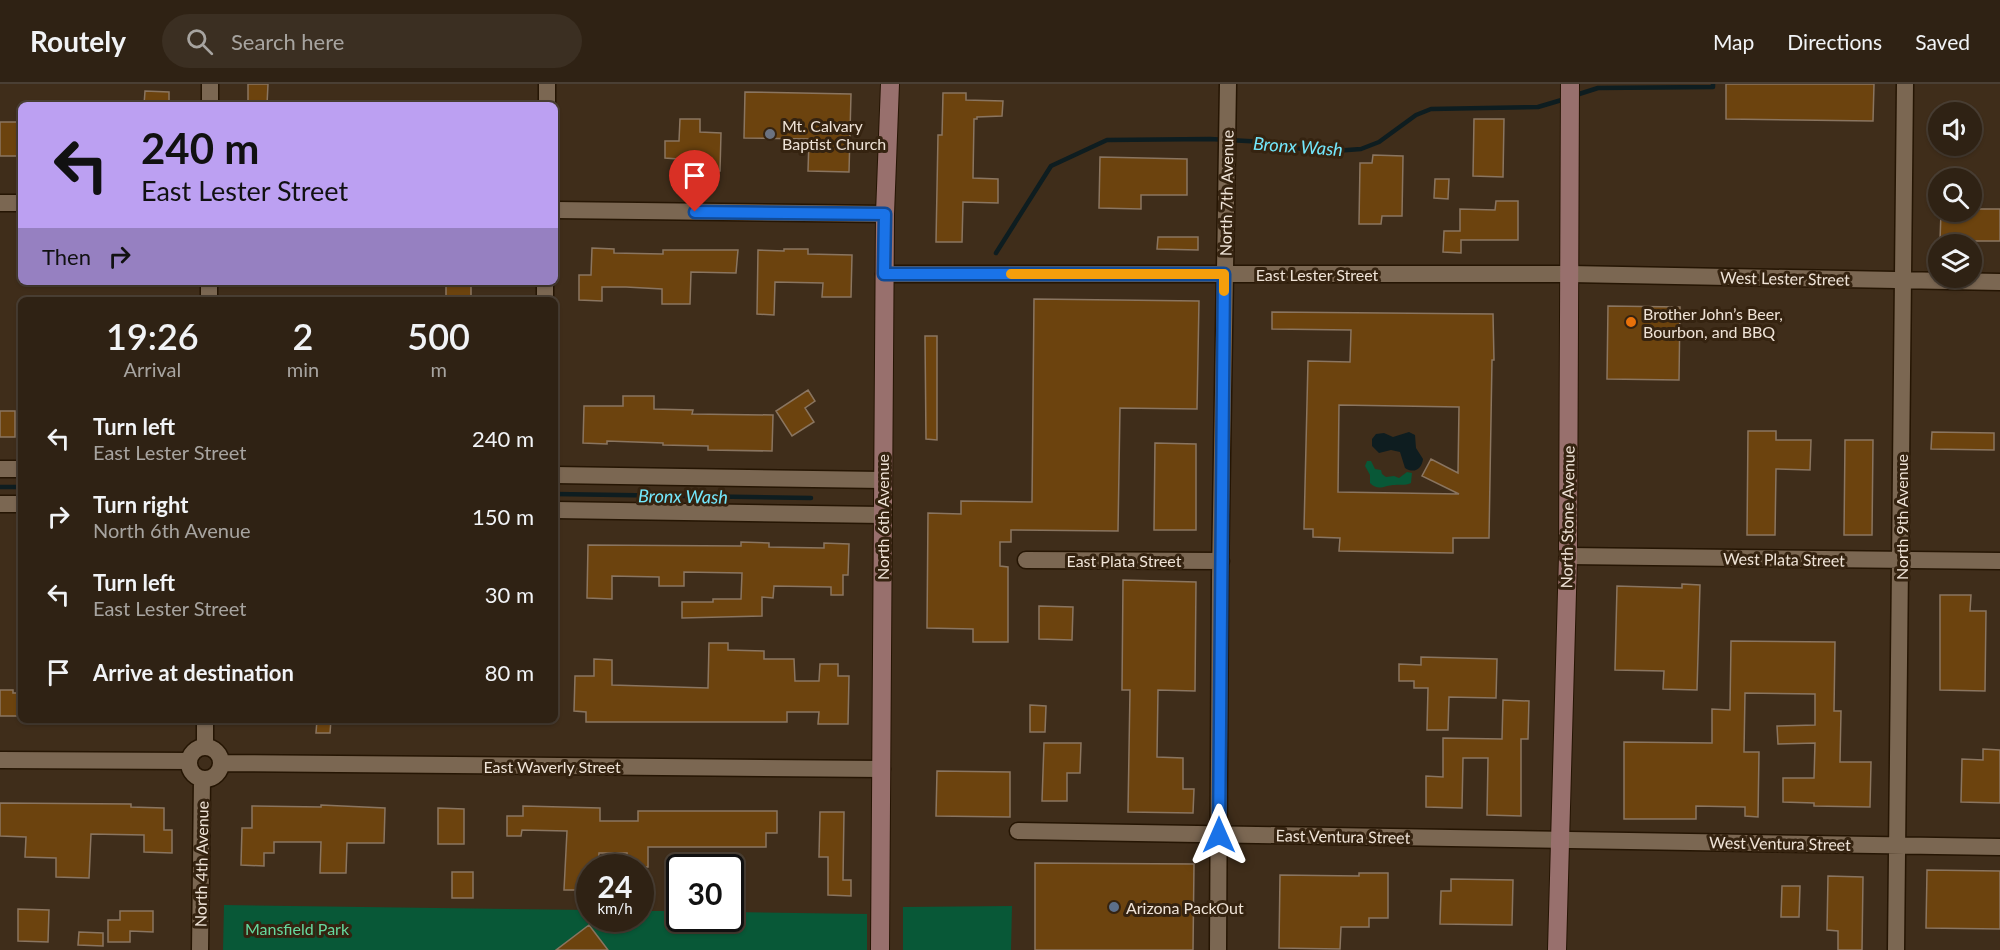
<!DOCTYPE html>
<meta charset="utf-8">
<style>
body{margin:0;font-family:Lato,sans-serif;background:#3b2f22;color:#f1f3f6;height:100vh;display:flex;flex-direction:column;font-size:22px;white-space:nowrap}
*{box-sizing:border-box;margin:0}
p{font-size:20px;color:#a7a4a0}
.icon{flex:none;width:33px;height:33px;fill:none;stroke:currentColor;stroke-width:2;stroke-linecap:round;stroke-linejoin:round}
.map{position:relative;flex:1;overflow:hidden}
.side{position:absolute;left:18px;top:213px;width:540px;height:426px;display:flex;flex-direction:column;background:#2f2214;border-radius:9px;box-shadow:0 2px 4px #0004,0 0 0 2px #4a3f34}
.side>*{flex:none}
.banner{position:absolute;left:18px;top:18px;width:540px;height:183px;border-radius:9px;box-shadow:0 2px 4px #0004,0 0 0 2px #4a3f34;background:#bca0f2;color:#111;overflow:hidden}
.fabs{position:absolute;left:1928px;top:18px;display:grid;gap:12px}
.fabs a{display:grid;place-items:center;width:54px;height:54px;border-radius:50%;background:#2f2214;box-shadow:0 2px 4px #0004,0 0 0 2px #4a3f34;font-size:30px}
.speed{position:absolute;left:576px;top:770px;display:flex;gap:12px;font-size:30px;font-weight:700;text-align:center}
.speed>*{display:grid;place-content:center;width:78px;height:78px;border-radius:50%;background:#2f2214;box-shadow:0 2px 4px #0004,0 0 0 2px #4a3f34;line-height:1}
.speed small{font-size:15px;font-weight:400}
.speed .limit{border:3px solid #111;border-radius:9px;background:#fff;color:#111}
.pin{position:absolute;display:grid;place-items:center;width:51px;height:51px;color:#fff;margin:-62px -26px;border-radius:50% 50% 50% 0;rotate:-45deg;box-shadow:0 0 6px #0007}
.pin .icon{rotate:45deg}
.me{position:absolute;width:66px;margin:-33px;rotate:0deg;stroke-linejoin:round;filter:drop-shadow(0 0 4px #0008)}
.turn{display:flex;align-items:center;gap:21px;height:126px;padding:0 24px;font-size:27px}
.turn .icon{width:78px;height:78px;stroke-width:2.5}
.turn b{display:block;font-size:42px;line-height:51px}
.then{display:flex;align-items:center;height:57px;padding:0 24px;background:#0003;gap:12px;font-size:22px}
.eta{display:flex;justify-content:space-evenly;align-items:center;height:102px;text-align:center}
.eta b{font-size:36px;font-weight:600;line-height:42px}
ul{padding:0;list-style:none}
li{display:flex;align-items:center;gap:18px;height:78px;padding:0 24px}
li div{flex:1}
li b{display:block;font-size:22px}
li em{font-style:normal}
header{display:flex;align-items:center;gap:36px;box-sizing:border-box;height:84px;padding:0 30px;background:#2f2214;border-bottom:2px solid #4a3f34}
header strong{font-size:28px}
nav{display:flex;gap:33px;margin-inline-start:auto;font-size:21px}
.search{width:420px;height:54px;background:#3b2f22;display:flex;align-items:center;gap:15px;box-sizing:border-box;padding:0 21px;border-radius:33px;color:#a7a4a0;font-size:22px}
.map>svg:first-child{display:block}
.green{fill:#085837}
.water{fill:#0e1d20}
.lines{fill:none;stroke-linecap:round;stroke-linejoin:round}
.stream{stroke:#0e1d20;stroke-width:4.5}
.building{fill:#6c430e;stroke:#8a7560;stroke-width:1.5;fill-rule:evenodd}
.street-casing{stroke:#251503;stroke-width:19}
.secondary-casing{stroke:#251503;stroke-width:20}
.street{stroke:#7b6752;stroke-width:16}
.secondary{stroke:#98706d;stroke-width:18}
.route-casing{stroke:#114b97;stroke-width:15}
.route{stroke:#1a73e8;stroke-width:10}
.slow{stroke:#f59e0b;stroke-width:10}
.worship-dot{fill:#6b7280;stroke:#352310;stroke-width:2}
.food-dot{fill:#e8710a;stroke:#352310;stroke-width:2}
.service-dot{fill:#5c6f8a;stroke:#352310;stroke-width:2}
.labels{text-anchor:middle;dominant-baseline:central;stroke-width:6;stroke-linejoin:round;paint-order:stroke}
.poi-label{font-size:16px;fill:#efe3d7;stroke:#352310;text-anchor:start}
.street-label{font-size:16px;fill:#efe3d7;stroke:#352310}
.park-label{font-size:16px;fill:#66da9f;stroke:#352310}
.water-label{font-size:18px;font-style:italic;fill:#73e8fd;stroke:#352310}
</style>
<header>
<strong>Routely</strong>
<div class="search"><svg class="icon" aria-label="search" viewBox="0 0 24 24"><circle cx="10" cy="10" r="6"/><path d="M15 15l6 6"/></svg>Search here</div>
<nav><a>Map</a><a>Directions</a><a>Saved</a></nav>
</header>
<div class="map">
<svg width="2000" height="866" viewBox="0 0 2000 866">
<rect width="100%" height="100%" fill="#3f2d1a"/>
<path class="green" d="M1367 377H1371L1375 385 1381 386 1382 390 1386 393 1394 392 1399 394 1407 388 1412 389 1411 399C1404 402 1401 400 1395 401 1384 401 1379 408 1370 399V391L1365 382Z
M224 821 589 826 590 834H640L641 827H679L680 834H730L731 828 867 830V866H223Z
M1012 822 1011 866H903V823Z"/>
<path class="water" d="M1409 348 1415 351 1416 364 1423 375C1422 385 1414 390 1405 384L1400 368 1391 366 1379 369 1372 362V355L1376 350 1384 349 1393 353Z"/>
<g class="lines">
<path class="stream" d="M1576 11 1598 4 1713 3V0
M996 169 1051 82 1107 56 1210 55 1265 58 1302 65 1334 67 1361 65 1379 58 1416 31 1431 25 1538 23 1565 15
M0 403H21
M555 410 811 414"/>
</g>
<path class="building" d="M248 0H268L267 21 248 20Z
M1726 0H1874L1873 37 1726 35Z
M145 7 169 8V21H144Z
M745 8 851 10 849 88 808 87 809 55 744 54Z
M943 9H966V16L1003 17 1002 32 977 33V35H974L973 94 998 95V119L963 118 962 158H936L938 51H942Z
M680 35H700V48L721 49 720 87 678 86V75L665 74V57H679Z
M1474 35H1504L1503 93 1473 92Z
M0 38H19L18 72H0Z
M1373 71 1403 72 1402 132H1382L1381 140H1359L1360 79H1372Z
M1100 73 1187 75V111H1141V125L1099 124Z
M1435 95H1449L1448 115 1434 114Z
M1496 117H1518V156H1461V169L1443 168 1444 147H1460V125L1495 126Z
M1973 125H2000V157H1940L1941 128H1973Z
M1158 153H1198V166L1157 165Z
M592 164 614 165V169L663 170V166H738L736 189 691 188 690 220H662V205L626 203H602V217L579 216V191H591Z
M784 165H808V170L852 171 851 213H822L823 199 775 198 774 231 757 230 758 166 784 167Z
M446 198H471V212H446Z
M1034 215 1199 217 1197 325 1120 324 1118 447 1011 446V458H1000V482L1008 483V558H973V545L927 544 928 429 961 430V417L1032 418Z
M1608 222 1680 223 1679 296 1607 295Z
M1272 228 1493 230 1494 276H1492L1489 454H1453V469L1339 467 1340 454 1313 453V445H1304L1308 277 1350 278 1351 246 1272 245ZM1339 321 1459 323 1458 389 1431 375 1422 392 1459 410 1338 408Z
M925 252H937V356L926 355Z
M808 306 815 317 805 324 814 338 792 352 776 327Z
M623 312H654V325L693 326 692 330 773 331 772 367 708 366V362L663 361V359L607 357V360L583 359 584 322H623Z
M0 327H15V353H0Z
M1748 347H1776V356H1811L1810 386 1776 385 1775 451H1747Z
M1932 348 1994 349V366L1931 365Z
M1845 356H1873L1872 451H1844Z
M1155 359 1196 360V446H1154Z
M741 458 769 459V463L824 464V459L849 460 848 491H843V511H831V503L774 502 773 514 762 513V532L682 534V518H713V515H741L742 489 684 488V502H659V493L612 492V515L587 514 588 461 741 462Z
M1123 496 1196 498 1195 607 1158 606 1157 673 1183 674V705H1194L1193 729 1128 728 1130 606H1122Z
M1682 500 1700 501 1697 606 1663 605 1664 587 1615 586 1617 502 1682 504Z
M1940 511H1971L1970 527H1986L1985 607 1940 606Z
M1039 522 1073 523 1072 556 1039 555Z
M1731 557 1835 558 1834 627H1841L1840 678H1871L1870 723 1814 722V719L1783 718V694H1814L1815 659 1778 660 1777 642 1815 641V610L1745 609 1744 668H1759L1758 733 1745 732V723L1696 722V735H1624V658L1712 659V625L1730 626Z
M709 559H728V566L764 567V575H794L795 597H819L820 580H838V592H849L848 640H818L819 628H787V638H586V628L574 627 575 592H594V575L612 576V601L708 604Z
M1421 573 1497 575 1496 614 1449 613 1448 646H1427L1428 604H1414V597H1399V580L1421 581Z
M0 606H13V609H21V632H0Z
M1503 616 1529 617 1528 655H1521V732L1487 731 1488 674H1463L1462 724 1426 723V692L1443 693V654L1502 655Z
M1030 621 1046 622 1045 648H1030Z
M317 636H331L330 649H316Z
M1044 659H1081L1080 689H1067V717H1042Z
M1983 665 2000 666V719L1961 718 1962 675 1983 676Z
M937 687 1010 688V733L936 732Z
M0 719 131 720V723L164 724V746H172V769L144 768V751L91 750 89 794 56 793V774L25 773 26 753 0 752Z
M321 721 385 724 384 759H347L346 789H320L321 758H274V769H264V782L241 781 242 744H252V722L321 723Z
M523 722 600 724V737H638V727H777V749H766V763H648V783H627V769H599L598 783H590V806H564L567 747 522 746 521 752H507V732H523Z
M438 724 464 725V760H438Z
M820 728H844L843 796H851V812L828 811V773H819Z
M1035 779 1194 780 1193 866H1035Z
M1927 786 2000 787V845L1926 844Z
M452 788H473V814H452Z
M1359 789H1388V834H1369V843H1341L1340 865 1279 864 1280 791 1359 792Z
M1828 792 1863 793 1862 866H1838V847L1827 846Z
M1451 795 1513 796 1512 841 1440 840 1441 807H1451Z
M1782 802H1800L1799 833H1781Z
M18 825 49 826 48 858 18 857Z
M120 827H153V848L130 847V858H108V836H120Z
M589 841 608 866H556Z
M79 848 103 849V862L78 861Z"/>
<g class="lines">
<g class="street-casing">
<path id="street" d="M210 0V21
M547 21V0
M0 119H21
M555 126 885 130
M884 190H1570L2000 198
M209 216V198
M545 216V198
M0 385H21
M555 391 882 396
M0 420H21
M555 426 882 431
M1568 472 2000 477
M1026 476 1221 477
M189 679a16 16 0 1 1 32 0a16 16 0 1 1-32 0Z
M205 663V636
M0 676 189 677
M221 679 882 685
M1018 747 2000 763
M200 866 202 695
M1218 866 1220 493 1228 0
M1896 866 1905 0"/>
</g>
<g class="secondary-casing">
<path id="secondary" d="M880 866 885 130 890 0
M1557 866 1568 472 1570 0"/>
</g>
<use href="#street" class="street"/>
<use href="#secondary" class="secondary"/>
</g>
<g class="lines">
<g class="route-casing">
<path id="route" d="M695 128 885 130 884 190H1224L1219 751"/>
</g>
<use href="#route" class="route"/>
<path class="slow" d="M1011 190H1224V207"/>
</g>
<circle class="worship-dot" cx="770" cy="50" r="6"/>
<circle class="food-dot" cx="1631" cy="238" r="6"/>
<circle class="service-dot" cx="1114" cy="823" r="6"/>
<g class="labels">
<g class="poi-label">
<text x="782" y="41">Mt. Calvary<tspan x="782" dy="18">Baptist Church</tspan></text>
<text x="1643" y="229">Brother John’s Beer,<tspan x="1643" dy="18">Bourbon, and BBQ</tspan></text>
<text x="1126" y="823">Arizona PackOut</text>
</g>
<g class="street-label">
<text transform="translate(1226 109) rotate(-89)">North 7th Avenue</text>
<text x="1317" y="190">East Lester Street</text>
<text transform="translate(1785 194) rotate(1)">West Lester Street</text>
<text transform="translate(882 433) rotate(-90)">North 6th Avenue</text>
<text transform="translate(1567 433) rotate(-89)">North Stone Avenue</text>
<text transform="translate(1901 433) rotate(-90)">North 9th Avenue</text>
<text transform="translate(1784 475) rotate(1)">West Plata Street</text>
<text x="1124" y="476">East Plata Street</text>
<text x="552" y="682">East Waverly Street</text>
<text transform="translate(1343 752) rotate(1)">East Ventura Street</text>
<text transform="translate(1780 759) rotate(1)">West Ventura Street</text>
<text transform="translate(201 780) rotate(-89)">North 4th Avenue</text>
</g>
<g class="park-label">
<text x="297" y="844">Mansfield Park</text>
</g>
<g class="water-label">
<text transform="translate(1298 62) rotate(4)">Bronx Wash</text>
<text transform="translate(683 412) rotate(1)">Bronx Wash</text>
</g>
</g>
</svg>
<div class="fabs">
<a><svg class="icon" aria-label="sound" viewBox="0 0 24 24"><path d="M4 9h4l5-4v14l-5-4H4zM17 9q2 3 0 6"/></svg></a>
<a><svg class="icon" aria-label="search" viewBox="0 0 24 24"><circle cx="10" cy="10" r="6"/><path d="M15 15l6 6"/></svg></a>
<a><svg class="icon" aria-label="layers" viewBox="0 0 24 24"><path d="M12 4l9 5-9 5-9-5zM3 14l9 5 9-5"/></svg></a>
</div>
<div class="speed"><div>24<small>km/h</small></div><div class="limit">30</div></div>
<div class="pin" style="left:695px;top:128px;background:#d93025"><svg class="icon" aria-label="arrive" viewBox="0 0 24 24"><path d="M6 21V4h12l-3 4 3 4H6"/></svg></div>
<svg class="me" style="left:1219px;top:751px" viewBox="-20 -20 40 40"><path d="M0-17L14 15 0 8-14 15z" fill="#1a73e8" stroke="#fff" stroke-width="4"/></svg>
<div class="banner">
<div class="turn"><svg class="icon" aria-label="left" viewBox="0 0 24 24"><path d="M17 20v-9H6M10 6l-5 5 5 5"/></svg><div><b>240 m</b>East Lester Street</div></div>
<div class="then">Then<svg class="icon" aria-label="right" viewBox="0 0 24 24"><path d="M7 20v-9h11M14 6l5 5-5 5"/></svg></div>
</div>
<section class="side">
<div class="eta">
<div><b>19:26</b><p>Arrival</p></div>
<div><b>2</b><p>min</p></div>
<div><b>500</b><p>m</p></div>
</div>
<ul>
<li><svg class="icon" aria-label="left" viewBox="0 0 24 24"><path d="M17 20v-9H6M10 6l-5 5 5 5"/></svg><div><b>Turn left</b><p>East Lester Street</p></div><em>240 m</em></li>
<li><svg class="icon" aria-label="right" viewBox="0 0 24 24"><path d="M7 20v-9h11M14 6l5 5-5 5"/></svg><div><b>Turn right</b><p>North 6th Avenue</p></div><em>150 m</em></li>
<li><svg class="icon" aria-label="left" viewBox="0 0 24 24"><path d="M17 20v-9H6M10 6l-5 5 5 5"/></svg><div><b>Turn left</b><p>East Lester Street</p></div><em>30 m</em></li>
<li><svg class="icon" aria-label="arrive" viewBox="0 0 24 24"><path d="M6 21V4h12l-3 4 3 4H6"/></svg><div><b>Arrive at destination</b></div><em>80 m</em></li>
</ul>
</section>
</div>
